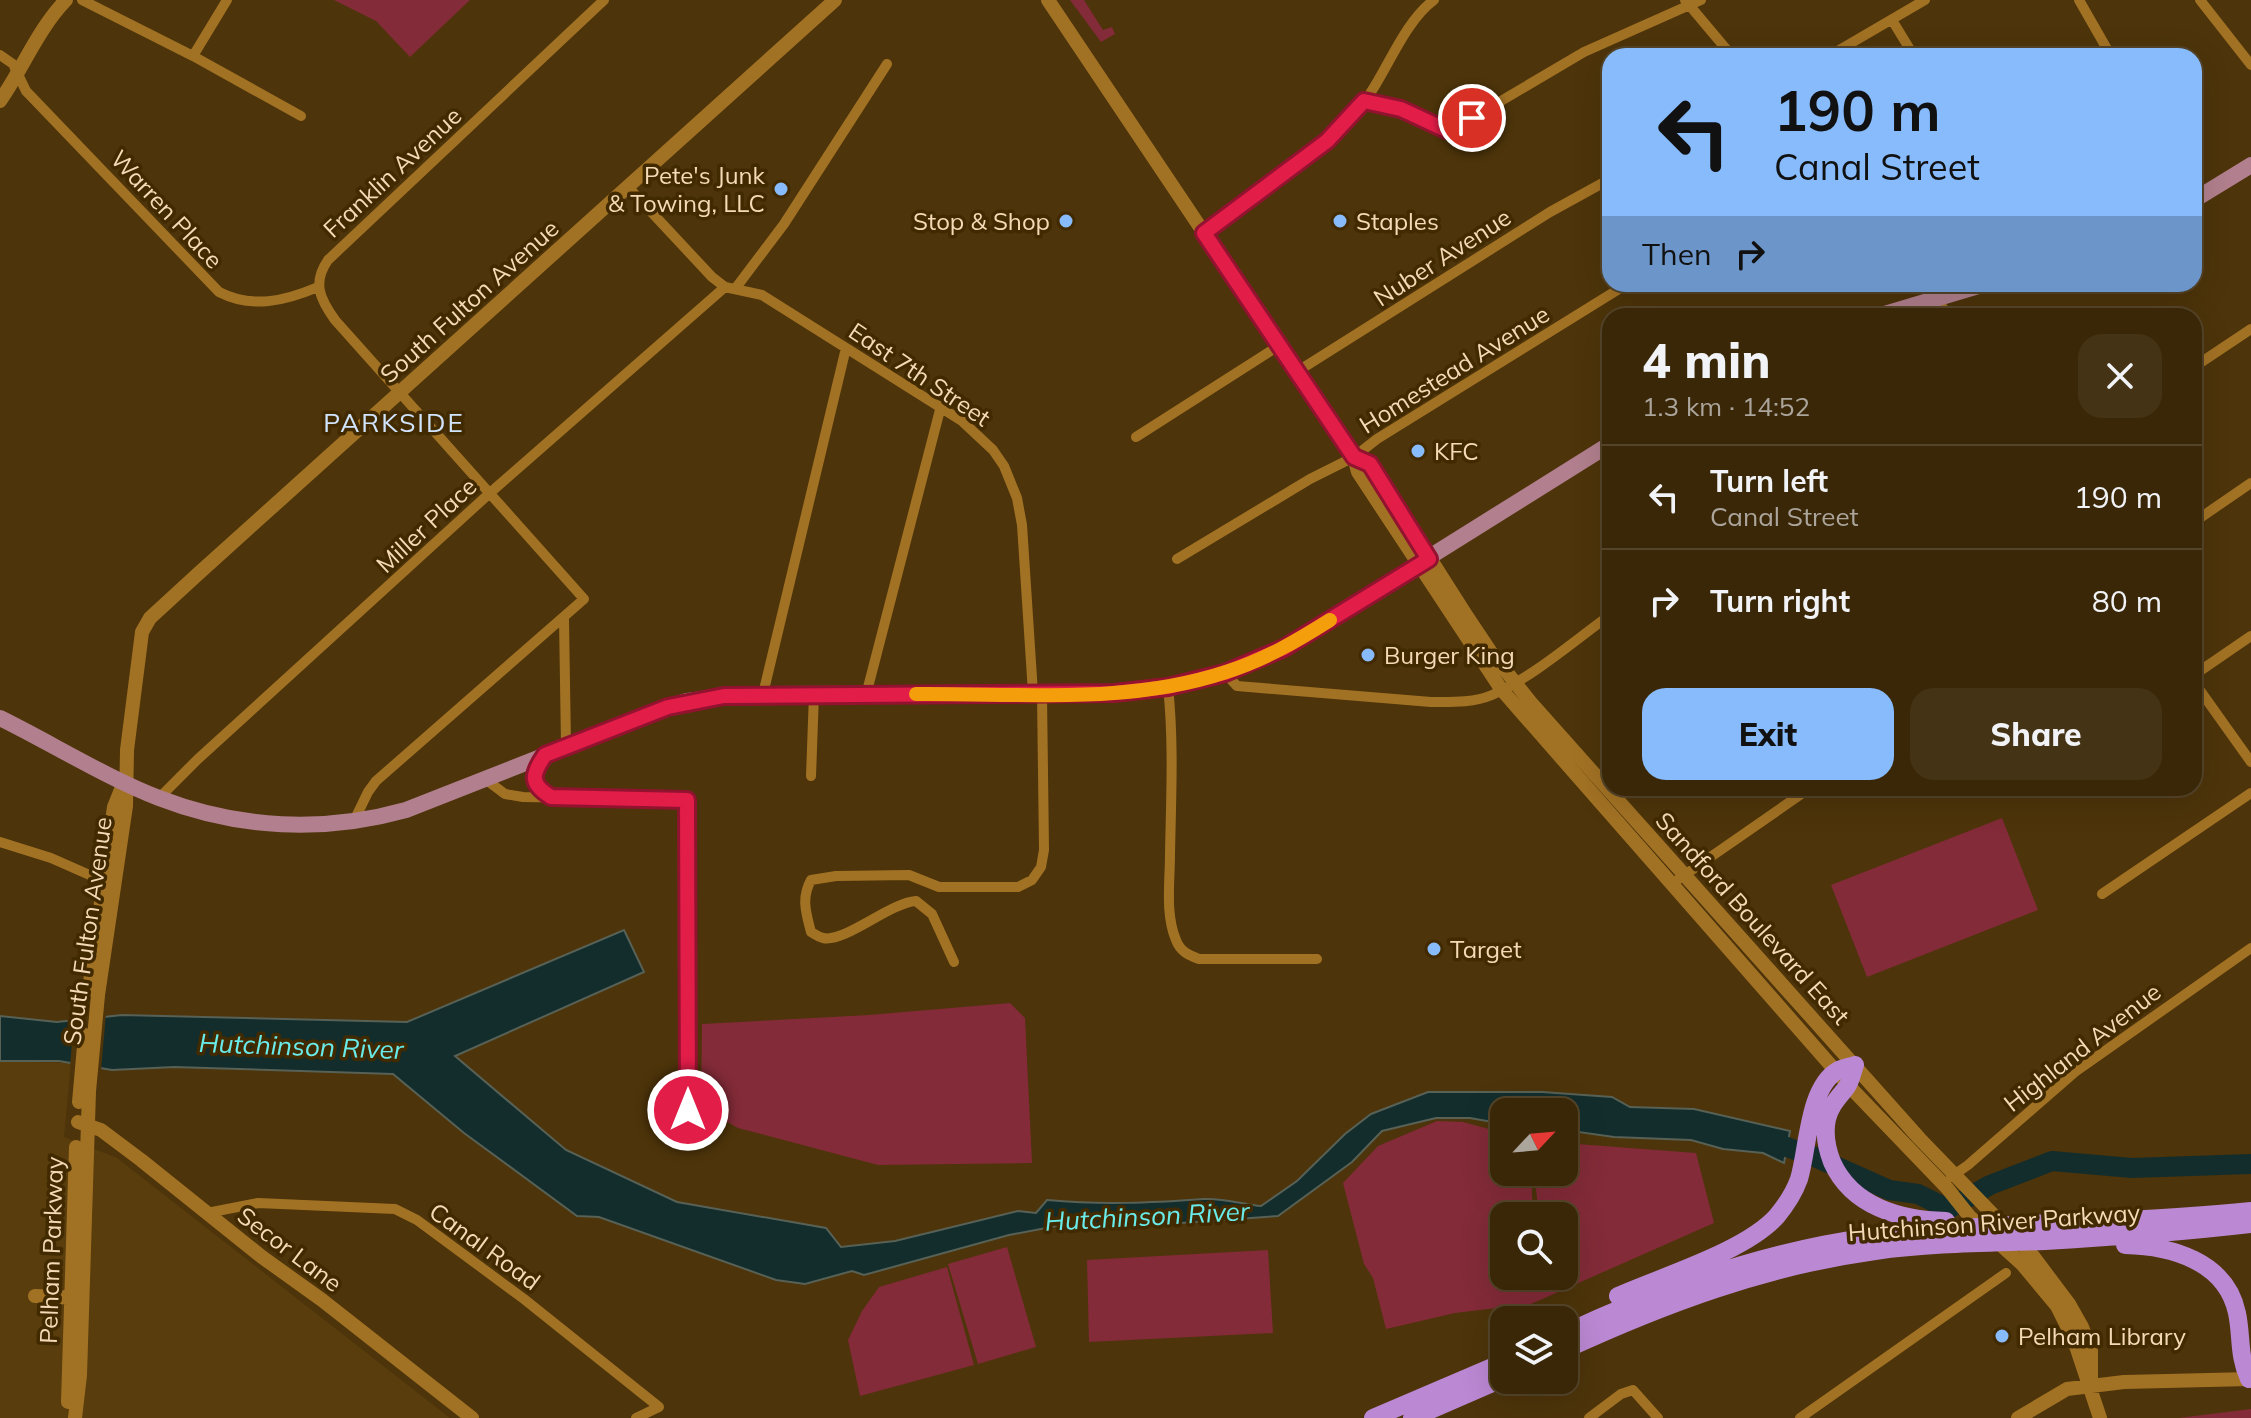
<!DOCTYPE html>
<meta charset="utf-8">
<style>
body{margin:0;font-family:Mulish,sans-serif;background:#453316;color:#f1f3f6;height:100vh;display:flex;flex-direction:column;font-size:30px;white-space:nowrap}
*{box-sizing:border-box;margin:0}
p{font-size:26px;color:#aba59c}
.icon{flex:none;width:44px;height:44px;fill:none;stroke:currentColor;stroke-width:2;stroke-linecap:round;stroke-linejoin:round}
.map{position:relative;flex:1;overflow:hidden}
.side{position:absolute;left:1602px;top:308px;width:600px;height:488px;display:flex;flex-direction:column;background:#3a2708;border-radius:24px;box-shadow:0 8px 32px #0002,0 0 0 2px #544429}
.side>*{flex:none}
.banner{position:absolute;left:1602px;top:48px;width:600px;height:244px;border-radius:24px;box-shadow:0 8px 32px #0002,0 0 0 2px #544429;background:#88bbfc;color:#111;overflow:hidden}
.needle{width:52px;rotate:64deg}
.buttons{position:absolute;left:1490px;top:1098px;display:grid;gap:16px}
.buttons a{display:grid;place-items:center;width:88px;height:88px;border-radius:16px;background:#3a2708;box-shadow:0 8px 32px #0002,0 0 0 2px #544429;font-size:40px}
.pin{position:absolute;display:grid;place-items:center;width:68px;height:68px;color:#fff;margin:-34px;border:4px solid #fff;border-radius:50%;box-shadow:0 2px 8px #0007}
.me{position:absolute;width:88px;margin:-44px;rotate:0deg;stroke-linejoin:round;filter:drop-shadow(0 0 6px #0008)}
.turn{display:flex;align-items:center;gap:28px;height:168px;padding:0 40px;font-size:36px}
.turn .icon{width:104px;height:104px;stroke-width:2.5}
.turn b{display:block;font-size:56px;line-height:68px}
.then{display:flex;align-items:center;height:76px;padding:0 40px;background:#0003;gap:16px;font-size:30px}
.round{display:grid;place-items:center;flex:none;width:84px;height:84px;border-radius:24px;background:#453316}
.headline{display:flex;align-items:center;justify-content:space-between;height:136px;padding:0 40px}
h1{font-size:48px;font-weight:800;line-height:60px}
.cta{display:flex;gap:16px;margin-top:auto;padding:16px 40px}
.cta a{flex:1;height:92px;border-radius:24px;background:#88bbfc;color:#111;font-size:32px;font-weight:800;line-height:92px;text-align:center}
.cta a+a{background:#453316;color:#f1f3f6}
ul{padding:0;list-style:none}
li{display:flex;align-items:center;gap:24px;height:104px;padding:0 40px;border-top:2px solid #544429}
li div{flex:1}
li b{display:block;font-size:30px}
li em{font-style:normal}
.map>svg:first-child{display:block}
.built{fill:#593d0d}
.green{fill:#832b38}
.water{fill:#132d2d;stroke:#576156;stroke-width:2}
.pier{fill:#4d340a}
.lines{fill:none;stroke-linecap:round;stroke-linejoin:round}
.river{stroke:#132d2d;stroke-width:20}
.street{stroke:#a27224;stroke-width:10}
.secondary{stroke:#a27224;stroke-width:14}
.primary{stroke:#b17f8d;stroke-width:16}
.highway{stroke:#bb88d3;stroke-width:18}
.route-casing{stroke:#92132f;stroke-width:20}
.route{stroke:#e11d48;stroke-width:14}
.slow{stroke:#f59e0b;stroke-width:14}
.poi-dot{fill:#88bbfc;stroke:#422a00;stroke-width:3}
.labels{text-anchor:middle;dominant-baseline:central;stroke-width:7;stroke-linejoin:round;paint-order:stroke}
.street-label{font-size:24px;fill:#f5dab7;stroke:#422a00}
.poi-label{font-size:24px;fill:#f5dab7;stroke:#422a00;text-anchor:start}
.neighbourhood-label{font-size:26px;letter-spacing:2px;fill:#d1e4fd;stroke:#422a00}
.water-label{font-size:26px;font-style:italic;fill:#68ebea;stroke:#422a00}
</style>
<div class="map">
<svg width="2251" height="1418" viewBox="0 0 2251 1418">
<rect width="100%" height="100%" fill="#4d340a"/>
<path class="built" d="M0 1061 71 1063 64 1137 117 1158 450 1418H0Z"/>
<path class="green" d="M334 0H470L410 57 376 21Z
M1070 0H1084L1103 30 1112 27 1115 34 1101 42Z
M2002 818 2038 910 1867 977 1831 885Z
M1010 1003 1025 1018 1032 1163 878 1165 738 1128 701 1107 702 1024 869 1015Z
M1437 1121 1463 1122 1504 1133V1172H1531L1533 1216H1504V1276H1545L1546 1283V1276H1564V1216H1539L1534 1172H1564V1143L1696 1153 1714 1223 1531 1304 1455 1313 1386 1329 1373 1278 1364 1264 1343 1183 1378 1146Z
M1007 1247 1036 1347 978 1364 948 1264Z
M1268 1250 1273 1333 1089 1342 1087 1260Z
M947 1267 974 1365 860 1396 848 1340 862 1311 879 1287Z
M2251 1409V1418H2178Z"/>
<path class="water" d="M624 930 644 972 455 1056 566 1150 677 1202 826 1228 841 1247 895 1241 1018 1211 1036 1213 1047 1200C1102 1205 1149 1203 1204 1199 1222 1198 1243 1204 1261 1206L1297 1181 1345 1134 1371 1114 1428 1092H1542L1612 1097 1630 1107 1694 1109 1790 1131 1784 1163 1763 1153 1723 1149 1691 1140 1614 1137 1564 1130V1112H1504V1124L1470 1118H1436L1382 1131 1352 1162 1278 1216 1138 1226 1072 1223 1009 1235 864 1275 852 1271 805 1284 776 1280 599 1217 577 1216 464 1133 393 1074 174 1067 112 1070 59 1061H0V1016L57 1022 122 1015 407 1022Z"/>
<path class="pier" d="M106 1013 101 1071 70 1067 74 1016Z"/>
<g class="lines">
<path class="river" d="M1764 1139 1815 1157 1889 1190 1918 1194 1948 1209 1990 1185 2052 1161 2132 1168 2251 1164"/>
<path class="street" d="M82 0 193 56 301 116
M1685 0 1732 56
M2079 0 2111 56
M2200 0 2251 65
M1892 20 1914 56
M0 55 13 64 26 91 219 292C252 309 285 301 318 287
M193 56 227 0
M1829 56 1925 0
M1364 101 1401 109 1446 130 1472 118 1584 52 1701 0
M628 187 712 277 725 287 762 295 962 421 993 450 1004 466 1017 498 1022 525 1033 693
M1204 233C1259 194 1324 155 1365 101 1387 71 1404 22 1434 0
M1925 284 1949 316
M735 289 784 224 887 64
M2194 367 2251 329
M1298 371 1550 212 1610 179
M1136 437 1280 345
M2194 522 2251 483
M1177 559 1310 479 1354 457 1377 439 1627 284
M564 619 566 746
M1225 673 1237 686 1431 702C1451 702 1473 703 1492 695 1533 677 1574 641 1610 615
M2194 675 2251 636
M2194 682 2251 762
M1168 687C1174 742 1171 799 1170 854 1170 882 1165 914 1176 940 1180 951 1188 955 1199 959H1317
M763 694 846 348
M866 695 941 406
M543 757C532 774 533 786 550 796
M811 776 814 694
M485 779 505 794 523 797 687 800 688 1110
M159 798 198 759 491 492 725 287
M353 823 368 792 376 781 584 599 335 320C320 299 312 283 328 260L604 0
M0 842 51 858 110 884
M1673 883 1810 788
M2102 894 2251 793
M954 962 932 914 916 901C889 903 845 943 823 938 818 937 815 934 811 932 806 913 801 898 811 880L836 876 909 875 939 887H1018L1032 880 1041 867 1044 850 1042 694
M1951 1177 1968 1165 2075 1072 2251 948
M207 1213 258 1203 395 1209 417 1220 524 1299 659 1407 636 1418
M1589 1418 1621 1394 1633 1390 1658 1418
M1800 1418 2006 1273"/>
<path class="secondary" d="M1048 0 1354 457 1358 472 1501 689 1848 1085 1947 1188 1970 1217 2022 1264 2057 1306 2074 1340 2100 1418
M0 101C23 68 38 29 66 0
M1354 457 1370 464 1466 615 1490 651 1532 704 1919 1138 2033 1256 2069 1304 2082 1327 2091 1351V1379
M89 990 114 807 122 787
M79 1102 85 1035
M78 1122 101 1130 141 1160 262 1257 322 1300 472 1418
M35 1296 79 1298
M68 1402 76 1147
M75 1418 80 1375 89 1091 98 995 126 806 127 750 140 648 142 632 150 618 199 573 835 0
M2018 1418 2067 1389 2124 1382 2251 1379"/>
<path class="primary" d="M2194 200 2251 165
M1878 316 1985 284
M0 718C51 743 107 778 159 798 239 829 324 833 406 810L668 707 687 701 745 694 1114 693 1186 684 1225 673 1284 648 1610 444"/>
<path class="highway" d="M1855 1065C1852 1073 1851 1082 1846 1088 1838 1098 1830 1106 1827 1119 1824 1133 1827 1149 1832 1162 1852 1207 1901 1220 1946 1221
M2125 1245C2171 1246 2226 1261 2237 1313 2242 1337 2238 1355 2249 1379
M1618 1296C1663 1276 1746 1251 1777 1216 1786 1205 1794 1193 1799 1179 1808 1150 1808 1088 1837 1071 1842 1068 1849 1067 1855 1065
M1564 1334C1661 1288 1762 1252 1870 1237 1996 1220 2124 1225 2251 1211
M1564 1350C1664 1304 1765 1266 1875 1251 1931 1243 1989 1243 2045 1241 2114 1237 2182 1232 2251 1224
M1373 1418 1504 1362
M1412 1418 1504 1378"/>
</g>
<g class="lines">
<g class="route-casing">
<path id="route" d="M688 1110 687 800 551 797C530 784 531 775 545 755L668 707 724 696 1114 693 1168 687 1225 673 1284 648 1429 559 1370 464 1354 457 1204 233 1327 141 1364 101 1401 109 1446 130 1472 118"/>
</g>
<use href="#route" class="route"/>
<path class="slow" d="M916 694C1019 693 1127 705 1226 672 1264 660 1297 641 1330 620"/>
</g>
<g class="poi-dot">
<circle cx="781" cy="189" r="8"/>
<circle cx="1066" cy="221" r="8"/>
<circle cx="1340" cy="221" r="8"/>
<circle cx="1418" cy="451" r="8"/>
<circle cx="1368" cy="655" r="8"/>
<circle cx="1434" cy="949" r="8"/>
<circle cx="2002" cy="1336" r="8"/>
</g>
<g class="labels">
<g class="street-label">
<text transform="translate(392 172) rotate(-43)">Franklin Avenue</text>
<text transform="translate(167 209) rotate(47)">Warren Place</text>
<text transform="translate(1442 257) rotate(-33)">Nuber Avenue</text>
<text transform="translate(469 301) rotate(-42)">South Fulton Avenue</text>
<text transform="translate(1454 369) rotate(-32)">Homestead Avenue</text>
<text transform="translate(920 374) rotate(34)">East 7th Street</text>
<text transform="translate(426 525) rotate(-43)">Miller Place</text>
<text transform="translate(1753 918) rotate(48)">Sandford Boulevard East</text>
<text transform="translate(87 931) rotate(-82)">South Fulton Avenue</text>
<text transform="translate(2082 1047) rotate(-38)">Highland Avenue</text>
<text transform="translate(1994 1222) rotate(-4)">Hutchinson River Parkway</text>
<text transform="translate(485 1246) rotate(36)">Canal Road</text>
<text transform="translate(290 1249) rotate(37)">Secor Lane</text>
<text transform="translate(51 1250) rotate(-88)">Pelham Parkway</text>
</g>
<g class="poi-label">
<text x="765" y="175" text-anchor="end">Pete's Junk<tspan x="765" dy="28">&amp; Towing, LLC</tspan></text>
<text x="1050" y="221" text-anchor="end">Stop &amp; Shop</text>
<text x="1356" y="221">Staples</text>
<text x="1434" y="451">KFC</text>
<text x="1384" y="655">Burger King</text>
<text x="1450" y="949">Target</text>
<text x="2018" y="1336">Pelham Library</text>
</g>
<g class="neighbourhood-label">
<text x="394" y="422">PARKSIDE</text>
</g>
<g class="water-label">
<text transform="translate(301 1046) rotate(2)">Hutchinson River</text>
<text transform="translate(1147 1216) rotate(-3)">Hutchinson River</text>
</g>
</g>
</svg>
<div class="buttons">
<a><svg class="needle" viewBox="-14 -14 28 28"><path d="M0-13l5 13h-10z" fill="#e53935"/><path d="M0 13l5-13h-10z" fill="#aba59c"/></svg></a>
<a><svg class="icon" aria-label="search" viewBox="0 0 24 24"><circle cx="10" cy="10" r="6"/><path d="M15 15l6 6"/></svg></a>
<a><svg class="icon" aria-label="layers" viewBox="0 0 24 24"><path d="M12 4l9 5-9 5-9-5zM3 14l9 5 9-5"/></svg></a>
</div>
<div class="pin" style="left:1472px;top:118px;background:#d93025"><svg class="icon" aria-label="arrive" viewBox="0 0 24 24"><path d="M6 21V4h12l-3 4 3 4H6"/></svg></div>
<svg class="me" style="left:688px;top:1110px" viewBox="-20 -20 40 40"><circle r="17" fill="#e11d48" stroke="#fff" stroke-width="3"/><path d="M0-11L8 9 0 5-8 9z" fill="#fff"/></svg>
<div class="banner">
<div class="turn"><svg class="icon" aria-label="left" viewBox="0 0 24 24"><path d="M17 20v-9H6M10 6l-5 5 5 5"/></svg><div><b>190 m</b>Canal Street</div></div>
<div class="then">Then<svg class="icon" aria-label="right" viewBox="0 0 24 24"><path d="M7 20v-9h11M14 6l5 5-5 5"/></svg></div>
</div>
<section class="side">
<div class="headline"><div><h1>4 min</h1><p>1.3 km · 14:52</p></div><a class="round"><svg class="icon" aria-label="close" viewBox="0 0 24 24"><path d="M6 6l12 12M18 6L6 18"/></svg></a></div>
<ul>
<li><svg class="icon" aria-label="left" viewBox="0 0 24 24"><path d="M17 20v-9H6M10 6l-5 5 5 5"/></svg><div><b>Turn left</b><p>Canal Street</p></div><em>190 m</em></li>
<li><svg class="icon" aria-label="right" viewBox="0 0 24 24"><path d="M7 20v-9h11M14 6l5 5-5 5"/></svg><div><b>Turn right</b></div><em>80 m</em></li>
</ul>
<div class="cta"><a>Exit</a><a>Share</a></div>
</section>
</div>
